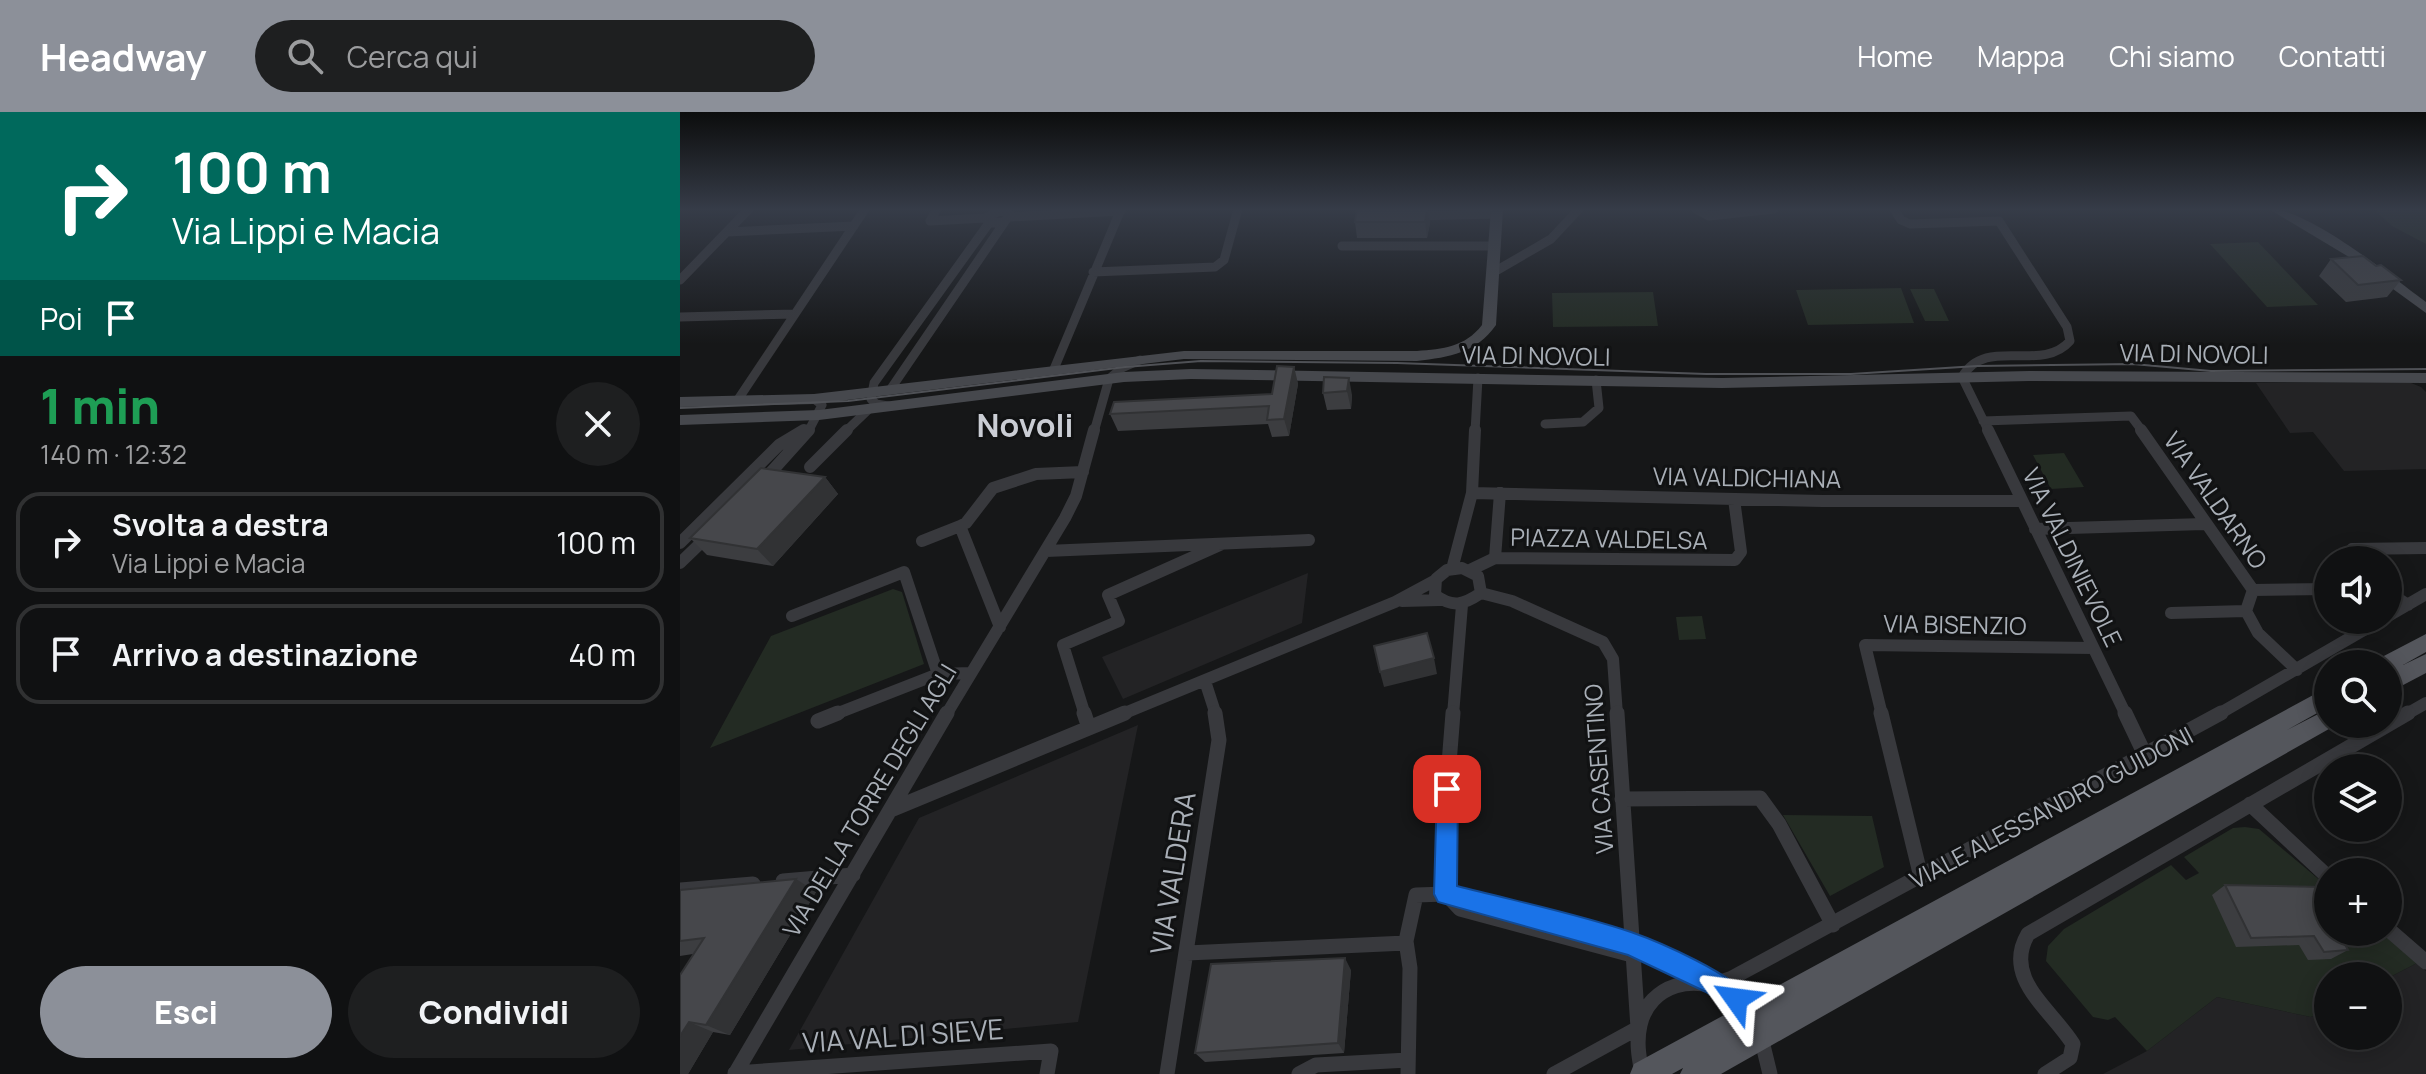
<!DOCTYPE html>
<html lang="it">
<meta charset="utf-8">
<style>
body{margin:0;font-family:Manrope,sans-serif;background:#1e1f20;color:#f1f3f6;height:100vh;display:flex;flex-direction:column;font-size:30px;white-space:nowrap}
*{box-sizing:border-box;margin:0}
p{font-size:26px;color:#9c9d9f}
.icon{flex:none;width:44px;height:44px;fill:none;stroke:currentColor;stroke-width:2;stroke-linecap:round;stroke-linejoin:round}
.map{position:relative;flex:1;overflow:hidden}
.panel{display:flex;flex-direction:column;background:#101112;width:680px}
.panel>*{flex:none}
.top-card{background:#00695c;color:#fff;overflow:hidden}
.fabs{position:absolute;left:1634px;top:434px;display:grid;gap:16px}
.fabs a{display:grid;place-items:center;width:88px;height:88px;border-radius:50%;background:#101112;box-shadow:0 4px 20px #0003,0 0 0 2px #303132;font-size:40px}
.pin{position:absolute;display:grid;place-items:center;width:68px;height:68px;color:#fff;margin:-34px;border-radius:16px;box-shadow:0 4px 12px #0006}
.me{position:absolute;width:88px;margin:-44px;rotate:301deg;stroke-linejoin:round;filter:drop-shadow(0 0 6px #0008)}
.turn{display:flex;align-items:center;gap:28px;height:168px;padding:0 40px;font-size:36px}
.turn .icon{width:104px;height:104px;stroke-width:2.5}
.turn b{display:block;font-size:56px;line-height:68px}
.then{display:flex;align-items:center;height:76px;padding:0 40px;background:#0003;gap:16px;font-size:30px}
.round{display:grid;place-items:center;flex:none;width:84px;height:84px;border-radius:42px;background:#1e1f20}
.headline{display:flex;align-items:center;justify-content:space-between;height:136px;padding:0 40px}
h1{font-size:48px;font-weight:800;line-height:60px;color:#1e9e55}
.primary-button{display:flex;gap:16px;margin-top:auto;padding:16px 40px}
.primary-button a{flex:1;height:92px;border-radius:48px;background:#8c9099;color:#fff;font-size:32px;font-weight:800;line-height:92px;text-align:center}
.primary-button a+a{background:#1e1f20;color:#f1f3f6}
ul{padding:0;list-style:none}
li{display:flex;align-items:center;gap:24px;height:100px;margin:0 16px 12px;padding:0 24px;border:4px solid #303132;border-radius:24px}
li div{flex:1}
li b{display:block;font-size:30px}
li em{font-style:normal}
header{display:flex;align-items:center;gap:48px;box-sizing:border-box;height:112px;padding:0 40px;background:#8c9099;color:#fff}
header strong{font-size:38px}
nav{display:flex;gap:44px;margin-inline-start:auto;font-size:28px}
.search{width:560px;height:72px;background:#1e1f20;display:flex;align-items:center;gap:20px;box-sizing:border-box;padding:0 28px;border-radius:44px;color:#9c9d9f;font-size:30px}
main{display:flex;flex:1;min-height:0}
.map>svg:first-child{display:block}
.built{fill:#232325}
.green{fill:#232b23}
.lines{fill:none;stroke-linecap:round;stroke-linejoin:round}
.street-far2{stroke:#38393d;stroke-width:9}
.street-far1{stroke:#38393d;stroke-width:12}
.street{stroke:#38393d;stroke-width:15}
.secondary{fill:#46484d;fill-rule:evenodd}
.primary{fill:#54565c;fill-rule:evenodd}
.tram{stroke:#4f5156;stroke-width:2}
.wall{fill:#3c3d40}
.shaded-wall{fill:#313234}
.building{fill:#46474b;stroke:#313234;stroke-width:2}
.route{fill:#1a73e8;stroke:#114b97;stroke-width:2}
.labels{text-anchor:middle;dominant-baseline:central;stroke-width:6;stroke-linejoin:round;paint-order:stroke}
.street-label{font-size:24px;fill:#a9afb7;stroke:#111213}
.near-street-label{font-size:28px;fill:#a9afb7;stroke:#111213}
.district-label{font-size:32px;font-weight:bold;fill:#cacdd4;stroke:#111213}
</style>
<header>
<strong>Headway</strong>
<div class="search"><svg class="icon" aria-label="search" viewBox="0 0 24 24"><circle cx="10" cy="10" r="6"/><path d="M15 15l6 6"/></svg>Cerca qui</div>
<nav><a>Home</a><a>Mappa</a><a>Chi siamo</a><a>Contatti</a></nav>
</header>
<main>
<section class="panel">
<div class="top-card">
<div class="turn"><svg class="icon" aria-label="right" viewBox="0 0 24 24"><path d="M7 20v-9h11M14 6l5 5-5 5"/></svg><div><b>100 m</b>Via Lippi e Macia</div></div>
<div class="then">Poi<svg class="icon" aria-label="arrive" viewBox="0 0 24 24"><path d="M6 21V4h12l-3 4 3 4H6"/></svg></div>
</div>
<div class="headline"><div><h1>1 min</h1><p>140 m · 12:32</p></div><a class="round"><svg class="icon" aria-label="close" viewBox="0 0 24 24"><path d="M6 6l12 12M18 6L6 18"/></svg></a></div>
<ul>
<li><svg class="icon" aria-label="right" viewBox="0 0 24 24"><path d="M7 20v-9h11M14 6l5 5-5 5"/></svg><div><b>Svolta a destra</b><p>Via Lippi e Macia</p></div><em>100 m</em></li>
<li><svg class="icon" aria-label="arrive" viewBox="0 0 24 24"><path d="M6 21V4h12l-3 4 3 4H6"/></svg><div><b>Arrivo a destinazione</b></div><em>40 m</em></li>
</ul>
<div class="primary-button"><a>Esci</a><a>Condividi</a></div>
</section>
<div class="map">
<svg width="1746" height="962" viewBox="0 0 1746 962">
<rect width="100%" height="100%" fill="#161718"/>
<path class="built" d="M1576 271H1731L1741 275 1746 280V357L1664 359 1633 320 1610 321Z
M628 461 622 511 443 587 422 545Z
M458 613 398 910 109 938 239 706Z
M1737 851 1746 859V962H1423L1467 939 1537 885 1631 905 1648 897V924H1708V866Z"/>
<path class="green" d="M1693 97H1746V132L1712 114Z
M1578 130 1638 193 1587 195 1530 132Z
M1221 176 1234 211 1128 213 1116 178Z
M1230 177H1254L1269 209H1245Z
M973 180 978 214 873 215 872 181Z
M1384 341 1404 375 1371 377 1353 343Z
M213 477 222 480 244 552 30 636 91 524Z
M1022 504 1026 527 999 528 996 505Z
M1103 703 1192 704 1204 755 1150 784Z
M1565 715 1579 717 1648 775V820H1701L1737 851 1708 866 1648 864V897L1631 905 1537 885 1467 939 1435 905 1428 908 1413 905 1366 849 1368 834 1384 817 1491 753 1506 768 1519 761 1504 745 1553 716Z"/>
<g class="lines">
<path class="street-far2" d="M257 97 250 109 305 106
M1016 97 1029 104 1094 97
M1214 97 1221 108 1230 112 1319 109 1387 215 1390 229C1361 262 1306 223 1282 265L1309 320
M732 104 817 102
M330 105 441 99
M47 120 174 114
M662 134H816
M413 160 535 155 544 148 558 97
M814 160 871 127 899 97
M0 168 69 97
M0 205 115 202
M374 257 441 97
M429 267 442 256 460 248
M210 278 330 102 320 99 305 106 309 111 322 110
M57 289 185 97
M208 294 196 292 191 287 194 271 309 111
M1303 309 1451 304 1463 320
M865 312 903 310 919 296 916 268
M121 320 125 318
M128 320 142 293 134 287
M165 320 188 298
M414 320 429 267
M795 320 798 266"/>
<path class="street-far1" d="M1308 318 1446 603
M1461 318 1573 478 1566 499 1578 521 1617 558
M130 355 167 318
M85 367 129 318
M792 381 1143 389H1342
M1355 417 1524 412
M242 429 280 414
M0 431 99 333 124 318
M366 439 629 428
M815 446 820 381
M1680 448 1672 437 1746 436
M0 451 29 423
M782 456 798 464 801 481C783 493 773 496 755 483L756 467 767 458Z
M772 457 792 381 795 318
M790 458 815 446 1055 448 1061 440 1054 387
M1573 478 1648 477
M1708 480 1728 493
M801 481 832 489 923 530 933 547 937 603
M722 489 759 488
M1491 501 1566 499
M112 504 224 460 258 562 291 561
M1708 504 1746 482
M320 515 280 414 286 411 313 376 356 362 403 360
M525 569 536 603
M153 603 258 562
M266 603 385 406 396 384 414 318
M405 603 383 533 439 509 428 483 542 432
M440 603 715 490 754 469
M773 603 782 493
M1202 603 1185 533 1413 536
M1537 603 1701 508
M1725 603 1746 591"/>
<path class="street" d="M404 601 409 616
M1201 601 1241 765
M1445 601 1466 645
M138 609 158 601
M942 687 1080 686 1099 712 1153 813
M1570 692 1648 765
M213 697 445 601
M103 769 173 763
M0 778 73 772
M766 782 767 677 773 601
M766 782 780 797 952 843
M1708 817 1746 850
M507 841 726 831
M1081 925 1090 962
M55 961 371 939 367 962
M55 962 267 601
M487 962 539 628 535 601
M619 962 636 953 728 948
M728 962 730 856 726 829 736 783 766 782 951 832 1034 872 1050 867 1541 601
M874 962 958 916 937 601
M962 962C959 945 956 930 960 913 969 872 1017 860 1049 882 1057 888 1063 898 1070 905
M1365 962 1390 946 1393 932C1371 897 1322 866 1348 822L1728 601"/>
<path class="secondary" d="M811 97H823L816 213C796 241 770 245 737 249L504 247 134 292 0 295V285L134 282 504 239H737C763 237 785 235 802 213Z
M1589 97C1629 97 1712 165 1746 190V201L1669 145Z
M511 257 1042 266 1349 259 1746 261V271L1349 269 1042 276 511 267 444 270 139 308 0 313V303L139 298 444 260Z"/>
<path class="primary" d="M1746 522V540L1723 553 1746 542V561L1708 581V561L1713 559 1708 560V552H1696L1700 546Z
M1648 575V595L1607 618 1648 597V612L1656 613 1041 962H1000L1003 956 992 962H950L954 952Z"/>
<path class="tram" d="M0 296 168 289 445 255 521 249 717 251 1026 262H1171L1297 254 1453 252 1531 259 1746 257"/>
</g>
<path class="wall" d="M748 97 750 111 747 126H677L675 110Z
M1651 147 1721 168 1707 185 1666 190 1639 164Z
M614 255 618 272 609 324 592 325 588 312 438 319 430 302 592 282Z
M644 265 672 283 671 297 647 298 643 281Z
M145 365 158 382 93 454 27 443 10 426Z
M1545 773 1675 826 1665 832 1668 838 1651 847 1628 848 1619 833 1556 835 1532 783Z
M0 778 136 780 50 923 33 920 8 962 13 842 0 844Z
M671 858 664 941 525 950 515 941Z"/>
<path class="shaded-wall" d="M747 97 750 111 747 126 745 110Z
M614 255 618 272 609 324 604 307Z
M669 266 672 283 671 297 667 279Z
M145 365 158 382 93 454 77 437Z
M754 546 757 562 704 575 700 560Z
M116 767 136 780 50 923 26 913Z
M665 846 671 858 664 941 658 931Z
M9 910 33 920 8 962H0V924Z"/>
<path class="building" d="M677 97H747L745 110H675Z
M1683 144 1696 154 1701 153 1721 168 1678 173 1651 147Z
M597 254 614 255 604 307 587 308 589 294 430 302 434 290 592 282Z
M644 265 669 266 667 279 643 281Z
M81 356 145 365 77 437 10 426Z
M747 521 754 546 700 560 694 534Z
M116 767 26 913 9 910 0 924V863L24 826 0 829V778Z
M1545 773 1644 775 1648 782V820H1671L1675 826 1662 827 1668 838 1644 840 1634 824 1571 826Z
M665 846 658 931 515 941 531 852Z"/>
<linearGradient id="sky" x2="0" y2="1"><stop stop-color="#0c0d0d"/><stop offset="0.42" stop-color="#363c48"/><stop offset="1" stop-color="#363c48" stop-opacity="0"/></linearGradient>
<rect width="1746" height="232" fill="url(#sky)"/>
<path class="route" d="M767 668 775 670 778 677 777 774C835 789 895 801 951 820 977 829 1059 864 1068 887L1065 895 1056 899 1026 880 948 843 758 790 754 782 757 677 760 670Z"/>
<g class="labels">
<g class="street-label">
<text transform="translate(1514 241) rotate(1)">VIA DI NOVOLI</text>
<text transform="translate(856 243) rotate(1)">VIA DI NOVOLI</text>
<text transform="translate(1067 365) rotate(1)">VIA VALDICHIANA</text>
<text transform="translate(1536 388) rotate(55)">VIA VALDARNO</text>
<text transform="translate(929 426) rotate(1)">PIAZZA VALDELSA</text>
<text transform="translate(1393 445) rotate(64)">VIA VALDINIEVOLE</text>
<text transform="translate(1275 512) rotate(1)">VIA BISENZIO</text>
<text transform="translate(918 657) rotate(-94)">VIA CASENTINO</text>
<text transform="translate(189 688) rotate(-59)">VIA DELLA TORRE DEGLI AGLI</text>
<text transform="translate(1371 695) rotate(-28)">VIALE ALESSANDRO GUIDONI</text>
</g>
<g class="near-street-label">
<text transform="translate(492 761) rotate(-81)">VIA VALDERA</text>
<text transform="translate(223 923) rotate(-4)">VIA VAL DI SIEVE</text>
</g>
<g class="district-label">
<text x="345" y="313">Novoli</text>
</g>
</g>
</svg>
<div class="fabs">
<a><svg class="icon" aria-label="sound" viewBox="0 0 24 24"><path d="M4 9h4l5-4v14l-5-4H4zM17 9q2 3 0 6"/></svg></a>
<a><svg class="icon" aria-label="search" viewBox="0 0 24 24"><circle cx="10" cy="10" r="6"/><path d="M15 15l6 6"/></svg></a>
<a><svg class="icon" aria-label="layers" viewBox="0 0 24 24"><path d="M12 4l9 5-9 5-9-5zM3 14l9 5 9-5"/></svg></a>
<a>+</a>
<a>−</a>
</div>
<div class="pin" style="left:767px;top:677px;background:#d93025"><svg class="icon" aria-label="arrive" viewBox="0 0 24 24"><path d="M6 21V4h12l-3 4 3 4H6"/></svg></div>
<svg class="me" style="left:1056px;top:887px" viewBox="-20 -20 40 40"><path d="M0-17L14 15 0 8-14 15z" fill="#1a73e8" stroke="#fff" stroke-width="4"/></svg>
</div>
</main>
